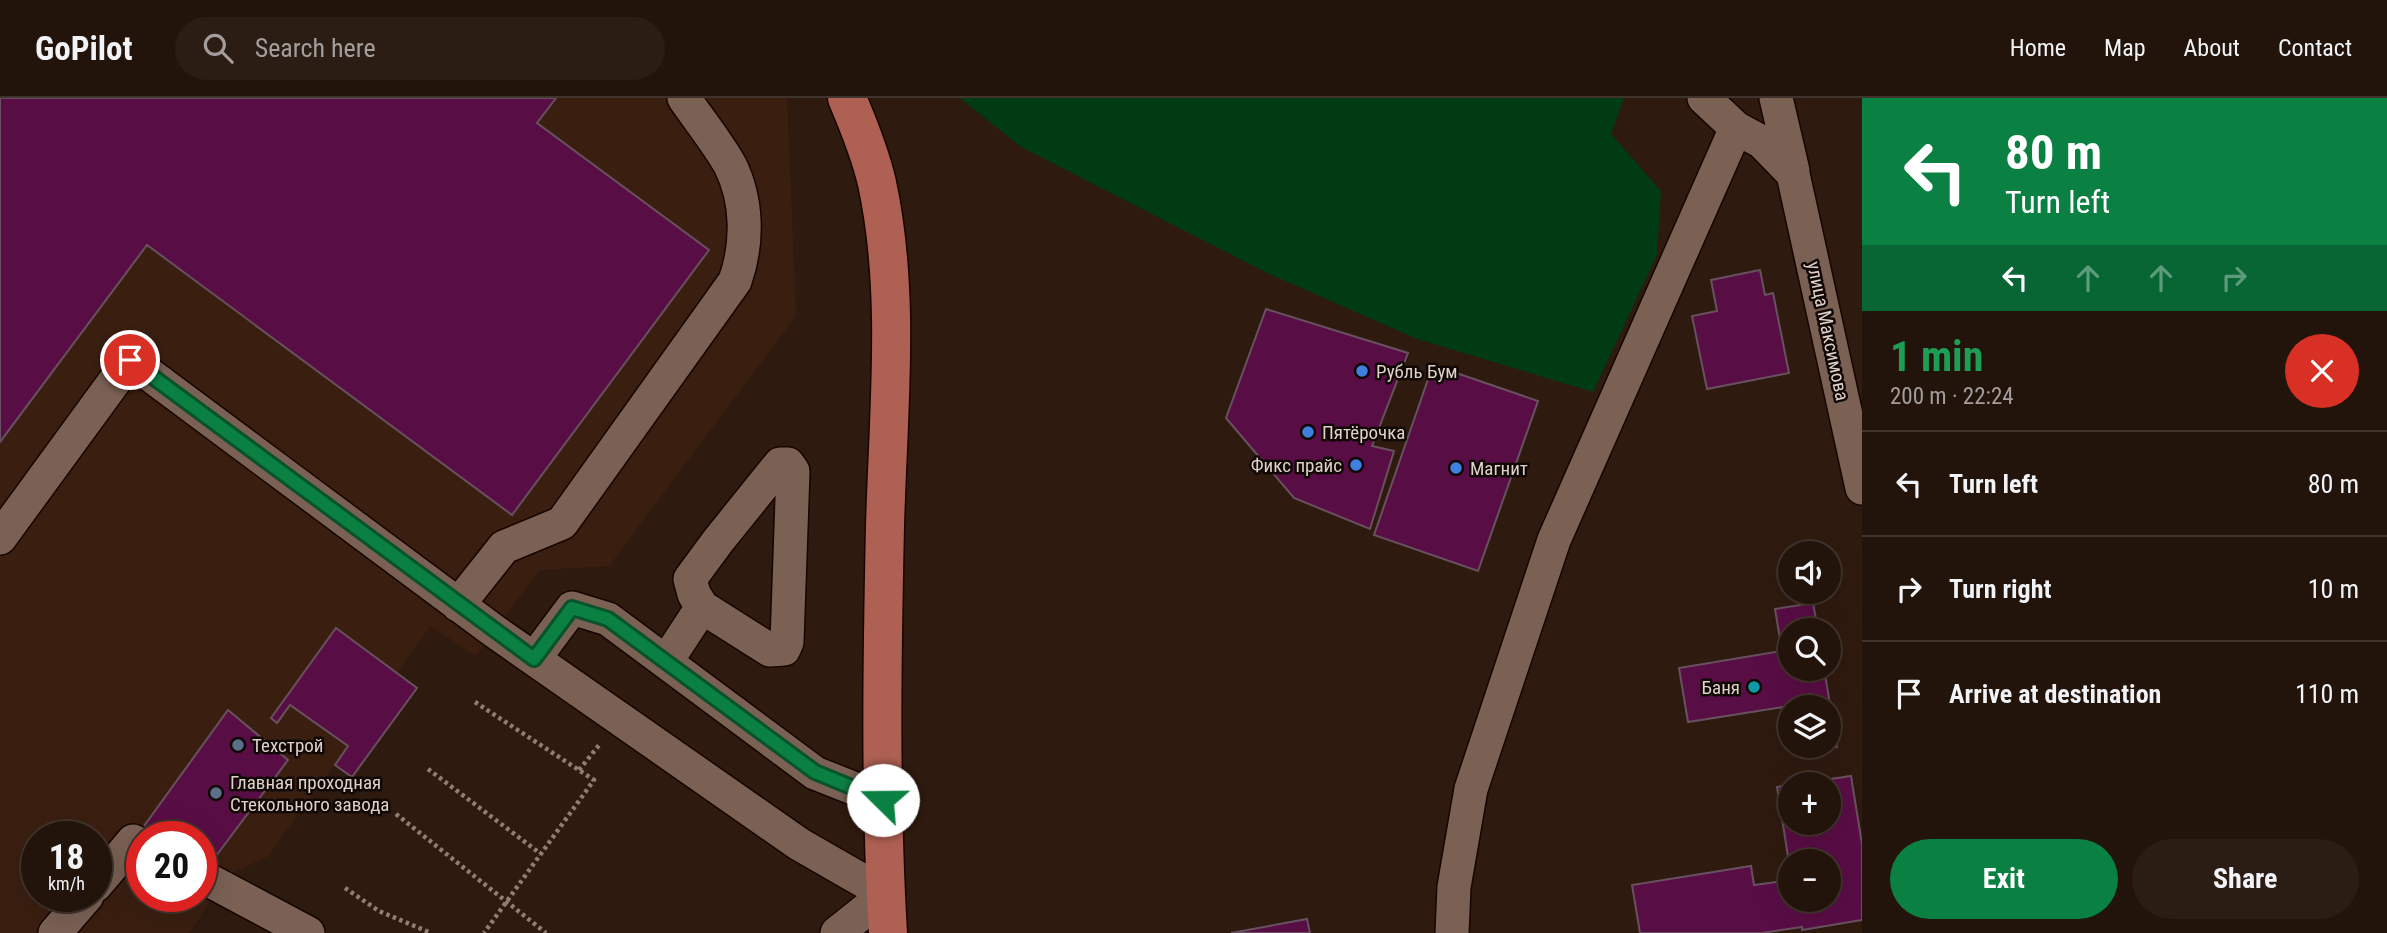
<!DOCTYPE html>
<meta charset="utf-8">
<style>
body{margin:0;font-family:"Roboto Condensed",sans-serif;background:#2b1d14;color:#f1f3f6;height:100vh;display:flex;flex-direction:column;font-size:26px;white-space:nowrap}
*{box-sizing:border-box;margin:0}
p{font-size:23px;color:#a39e9d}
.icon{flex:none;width:38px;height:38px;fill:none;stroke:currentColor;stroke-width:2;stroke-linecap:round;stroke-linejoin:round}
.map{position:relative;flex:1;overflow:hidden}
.side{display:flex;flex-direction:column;background:#23140b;width:525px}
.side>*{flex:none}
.guide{background:#0b8043;color:#fff;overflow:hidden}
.tools{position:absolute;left:1778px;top:443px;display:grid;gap:14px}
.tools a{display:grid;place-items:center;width:63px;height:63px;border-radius:50%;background:#23140b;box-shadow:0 7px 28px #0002,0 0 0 2px #40332c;font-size:35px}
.speed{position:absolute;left:21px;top:723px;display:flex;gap:14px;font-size:35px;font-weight:700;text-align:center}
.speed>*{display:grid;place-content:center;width:91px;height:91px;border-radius:50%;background:#23140b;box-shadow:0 7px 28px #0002,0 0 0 2px #40332c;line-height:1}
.speed small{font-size:18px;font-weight:400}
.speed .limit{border:10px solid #d22;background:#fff;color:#111}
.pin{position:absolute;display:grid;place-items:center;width:60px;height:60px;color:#fff;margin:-30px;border:4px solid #fff;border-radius:50%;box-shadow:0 2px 7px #0007}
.me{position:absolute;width:77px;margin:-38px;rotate:292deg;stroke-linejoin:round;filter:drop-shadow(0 0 5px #0008)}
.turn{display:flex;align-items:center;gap:24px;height:147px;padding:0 28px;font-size:32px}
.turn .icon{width:91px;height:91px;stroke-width:2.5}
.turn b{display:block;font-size:49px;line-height:60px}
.lanes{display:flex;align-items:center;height:66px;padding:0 28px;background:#0003;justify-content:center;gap:35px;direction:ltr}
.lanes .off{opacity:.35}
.round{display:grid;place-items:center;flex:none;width:74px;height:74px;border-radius:37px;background:#2b1d14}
.overview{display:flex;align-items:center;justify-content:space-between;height:119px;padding:0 28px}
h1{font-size:42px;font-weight:700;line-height:52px;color:#1e9e55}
.button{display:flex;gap:14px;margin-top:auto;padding:14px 28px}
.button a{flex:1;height:80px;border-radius:42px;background:#0b8043;color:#fff;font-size:28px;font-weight:700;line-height:80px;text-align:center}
.button a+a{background:#2b1d14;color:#f1f3f6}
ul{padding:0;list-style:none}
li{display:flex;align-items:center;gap:21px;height:105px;padding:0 28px;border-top:2px solid #40332c}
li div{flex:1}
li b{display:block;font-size:26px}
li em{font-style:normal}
header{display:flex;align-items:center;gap:42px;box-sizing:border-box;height:98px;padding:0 35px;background:#23140b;border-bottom:2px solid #40332c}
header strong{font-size:33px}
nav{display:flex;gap:38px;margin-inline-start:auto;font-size:24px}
.search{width:490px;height:63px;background:#2b1d14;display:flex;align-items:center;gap:18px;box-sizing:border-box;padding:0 24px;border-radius:38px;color:#a39e9d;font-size:26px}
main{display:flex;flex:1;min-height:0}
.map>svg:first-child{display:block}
.built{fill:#3a1f10;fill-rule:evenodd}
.green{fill:#003b13}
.building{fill:#590d45;stroke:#68515f;stroke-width:2}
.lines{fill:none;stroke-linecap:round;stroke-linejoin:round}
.minor-casing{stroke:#160500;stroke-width:36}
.major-casing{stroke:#160500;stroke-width:41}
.path{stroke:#907e75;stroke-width:4.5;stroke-dasharray:3.5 3.5;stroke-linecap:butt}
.minor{stroke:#7a6154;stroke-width:33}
.major{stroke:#ae6052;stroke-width:38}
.route-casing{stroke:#07532c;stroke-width:18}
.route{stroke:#0b8043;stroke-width:12}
.shop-dot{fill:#3f7fe0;stroke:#100804;stroke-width:2.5}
.culture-dot{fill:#0f9aa8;stroke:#100804;stroke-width:2.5}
.service-dot{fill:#5c6f8a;stroke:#100804;stroke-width:2.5}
.labels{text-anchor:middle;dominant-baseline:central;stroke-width:5;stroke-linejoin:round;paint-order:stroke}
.street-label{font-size:19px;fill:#dfd0c9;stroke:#100804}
.poi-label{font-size:19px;fill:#dfd0c9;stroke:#100804;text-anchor:start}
</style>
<header>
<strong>GoPilot</strong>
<div class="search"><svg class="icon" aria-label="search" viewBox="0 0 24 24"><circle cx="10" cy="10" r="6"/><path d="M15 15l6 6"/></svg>Search here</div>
<nav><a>Home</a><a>Map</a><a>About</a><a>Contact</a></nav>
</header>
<main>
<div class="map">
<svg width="1862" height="835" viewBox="0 0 1862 835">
<rect width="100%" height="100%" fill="#2f1a0f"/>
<path class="built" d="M0 0H787L796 218 609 468 539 472 476 558 430 528 397 575 417 590 352 679 334 667 267 759 229 776 189 835H0ZM37 738H96V798H37ZM142 738H201V798H142Z"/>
<path class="green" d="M960 0H1624L1611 36 1661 93 1657 157 1593 294 1417 241 1267 175 1021 49Z"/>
<path class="building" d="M0 0H556L537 25 709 152 512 417 147 147 0 344Z
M1760 172 1765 197 1773 195 1789 275 1707 291 1692 218 1717 213 1711 182Z
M1266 211 1408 255 1372 348 1394 353 1370 431 1294 400 1226 320Z
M1433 267 1538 303 1478 473 1374 437Z
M1813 505 1818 532H1790V570H1824L1837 649 1798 656 1796 648H1829V609L1790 608 1688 624 1679 570 1782 553 1775 511Z
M336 530 417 590 352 679 335 667 348 648 290 607 277 625 271 620Z
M228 612 288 662 204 774 201 772V738H158L144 728Z
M1851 678 1862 746V822L1802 832V829L1762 835H1640L1632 787 1751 768 1754 787 1790 782V802H1829V763H1790V771L1777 689 1790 687V724H1829V686H1798Z
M1307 821 1310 835H1231Z"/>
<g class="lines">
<g class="minor-casing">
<path id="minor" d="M1704 0 1736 30 1762 44 1793 76 1862 390
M1776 0 1793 73
M780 366H788L793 373 787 544 784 551 770 552 702 509 694 496 690 481 718 443Z
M0 440 130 262 494 533 799 746 886 796
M458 507 504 449 562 425 735 183C748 146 748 103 730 67 717 44 699 22 684 0
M534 561 572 510 608 521 815 675 883 702
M666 564 702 509
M201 778 308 835
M96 787 133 743 142 747
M55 835 87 798
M837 835 886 796
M1452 835 1454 789 1471 691 1554 442 1736 30"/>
</g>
<g class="major-casing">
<path id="major" d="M847 0C859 28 870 55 877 85 901 196 888 315 885 428 882 564 880 699 888 835"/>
</g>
<path class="path" d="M475 604 594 682 484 835
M428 671 541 756
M579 672 600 646
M396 716 546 835
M345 790 379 813 431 835"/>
<use href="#minor" class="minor"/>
<use href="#major" class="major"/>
</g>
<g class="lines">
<g class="route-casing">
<path id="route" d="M130 262 534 561 572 510 608 521 815 674 883 702"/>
</g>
<use href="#route" class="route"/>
</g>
<g class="shop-dot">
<circle cx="1362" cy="273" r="7"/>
<circle cx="1308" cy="334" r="7"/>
<circle cx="1356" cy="367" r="7"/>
<circle cx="1456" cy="370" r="7"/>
</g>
<circle class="culture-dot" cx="1754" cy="589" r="7"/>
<g class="service-dot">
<circle cx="238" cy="647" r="7"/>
<circle cx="216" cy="695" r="7"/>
</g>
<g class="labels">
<g class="street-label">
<text transform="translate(1828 233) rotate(78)">улица Максимова</text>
</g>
<g class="poi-label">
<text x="1376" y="273">Рубль Бум</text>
<text x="1322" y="334">Пятёрочка</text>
<text x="1342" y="367" text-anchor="end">Фикс прайс</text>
<text x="1470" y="370">Магнит</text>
<text x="1740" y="589" text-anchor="end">Баня</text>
<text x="252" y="647">Техстрой</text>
<text x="230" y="684">Главная проходная<tspan x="230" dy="22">Стекольного завода</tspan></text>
</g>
</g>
</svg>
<div class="tools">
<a><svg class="icon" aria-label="sound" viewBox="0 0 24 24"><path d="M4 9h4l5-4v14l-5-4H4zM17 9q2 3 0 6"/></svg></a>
<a><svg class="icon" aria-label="search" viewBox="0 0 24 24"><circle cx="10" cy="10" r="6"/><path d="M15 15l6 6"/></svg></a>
<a><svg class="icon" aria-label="layers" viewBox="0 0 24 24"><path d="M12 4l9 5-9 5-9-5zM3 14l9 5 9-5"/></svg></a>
<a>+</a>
<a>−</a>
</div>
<div class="speed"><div>18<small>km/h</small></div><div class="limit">20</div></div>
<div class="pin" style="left:130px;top:262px;background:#d93025"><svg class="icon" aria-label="arrive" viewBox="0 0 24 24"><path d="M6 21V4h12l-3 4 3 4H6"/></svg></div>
<svg class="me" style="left:883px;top:702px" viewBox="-20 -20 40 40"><circle r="19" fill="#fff"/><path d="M0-13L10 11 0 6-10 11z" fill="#0b8043"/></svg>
</div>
<section class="side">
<div class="guide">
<div class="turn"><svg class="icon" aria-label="left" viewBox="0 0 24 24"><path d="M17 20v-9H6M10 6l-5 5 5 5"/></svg><div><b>80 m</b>Turn left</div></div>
<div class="lanes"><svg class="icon" aria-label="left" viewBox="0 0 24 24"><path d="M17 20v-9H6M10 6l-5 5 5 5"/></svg><svg class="icon off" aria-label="ahead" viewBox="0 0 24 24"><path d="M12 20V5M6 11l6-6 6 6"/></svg><svg class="icon off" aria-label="ahead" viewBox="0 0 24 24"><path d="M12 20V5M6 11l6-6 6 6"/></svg><svg class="icon off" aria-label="right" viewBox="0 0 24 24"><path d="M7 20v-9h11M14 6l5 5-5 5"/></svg></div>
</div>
<div class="overview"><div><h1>1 min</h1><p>200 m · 22:24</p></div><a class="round" style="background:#d93025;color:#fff"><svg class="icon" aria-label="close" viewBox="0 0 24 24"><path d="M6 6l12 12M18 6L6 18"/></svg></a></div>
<ul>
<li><svg class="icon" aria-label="left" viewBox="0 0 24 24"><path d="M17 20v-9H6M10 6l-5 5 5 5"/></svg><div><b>Turn left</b></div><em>80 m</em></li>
<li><svg class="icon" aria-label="right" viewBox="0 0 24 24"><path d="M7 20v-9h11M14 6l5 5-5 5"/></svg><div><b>Turn right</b></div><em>10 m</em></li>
<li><svg class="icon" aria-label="arrive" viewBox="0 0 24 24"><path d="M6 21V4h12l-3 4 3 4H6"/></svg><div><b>Arrive at destination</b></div><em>110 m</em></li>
</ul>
<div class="button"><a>Exit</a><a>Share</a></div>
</section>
</main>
